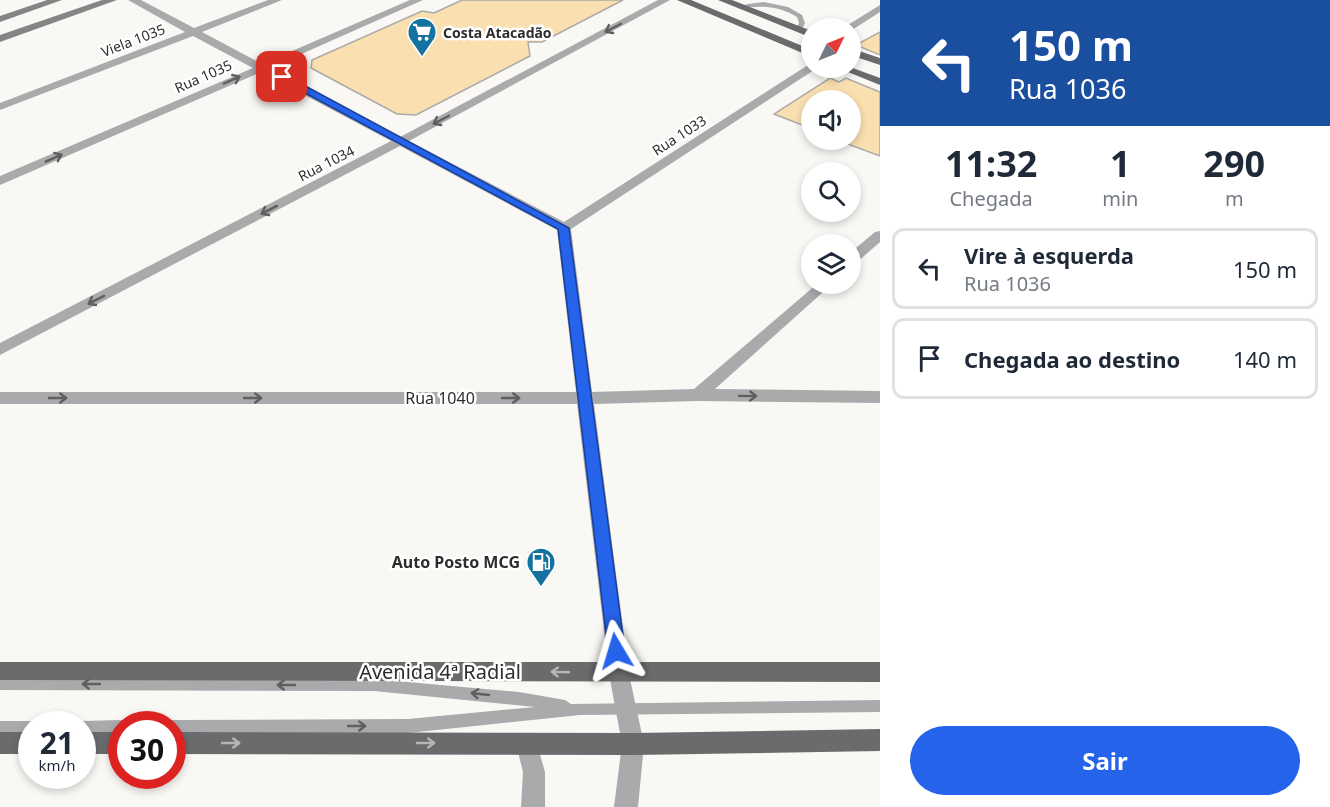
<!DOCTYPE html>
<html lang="pt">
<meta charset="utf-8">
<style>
body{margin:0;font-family:"Noto Sans",sans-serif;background:#f2f2f3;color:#1f2937;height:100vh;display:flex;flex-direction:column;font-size:22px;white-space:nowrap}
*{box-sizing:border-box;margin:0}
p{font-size:20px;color:#747a83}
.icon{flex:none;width:33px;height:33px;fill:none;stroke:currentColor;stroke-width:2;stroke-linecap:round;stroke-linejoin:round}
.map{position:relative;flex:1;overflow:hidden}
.details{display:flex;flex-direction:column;background:#fff;width:450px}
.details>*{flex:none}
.top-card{background:#1a4fa0;color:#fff;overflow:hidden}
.needle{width:39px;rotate:47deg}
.tools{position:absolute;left:801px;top:18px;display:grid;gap:12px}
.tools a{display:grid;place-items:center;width:60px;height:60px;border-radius:50%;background:#fff;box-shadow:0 3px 9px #0003;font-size:30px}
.speed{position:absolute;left:18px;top:711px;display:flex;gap:12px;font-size:30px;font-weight:700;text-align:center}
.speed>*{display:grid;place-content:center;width:78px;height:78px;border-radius:50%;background:#fff;box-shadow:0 3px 9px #0003;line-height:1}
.speed small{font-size:15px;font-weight:400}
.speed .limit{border:9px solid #d22;background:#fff;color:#111}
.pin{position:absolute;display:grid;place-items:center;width:51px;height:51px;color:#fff;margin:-26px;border-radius:12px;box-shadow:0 3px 9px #0006}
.me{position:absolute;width:66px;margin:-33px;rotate:353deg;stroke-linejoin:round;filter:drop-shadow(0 0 4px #0008)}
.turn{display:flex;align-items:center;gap:21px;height:126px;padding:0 30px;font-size:27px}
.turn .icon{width:78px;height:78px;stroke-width:2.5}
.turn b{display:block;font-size:42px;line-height:51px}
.eta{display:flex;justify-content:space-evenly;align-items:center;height:102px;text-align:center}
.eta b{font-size:36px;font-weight:700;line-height:42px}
.button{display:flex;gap:12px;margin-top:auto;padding:12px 30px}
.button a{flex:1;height:69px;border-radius:36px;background:#2563eb;color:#fff;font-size:24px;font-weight:700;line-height:69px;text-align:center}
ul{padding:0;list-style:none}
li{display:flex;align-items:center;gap:18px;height:81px;margin:0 12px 9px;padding:0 18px;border:3px solid #e0e1e3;border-radius:12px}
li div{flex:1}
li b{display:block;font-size:22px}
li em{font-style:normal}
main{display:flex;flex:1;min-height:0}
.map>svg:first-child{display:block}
.building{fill:#fadfb0;stroke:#abaaa7;stroke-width:1.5}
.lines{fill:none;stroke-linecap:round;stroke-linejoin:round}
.service{fill:#a9aaac;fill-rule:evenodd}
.minor{fill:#a9aaac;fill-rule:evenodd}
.secondary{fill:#848587;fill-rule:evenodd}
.primary{fill:#696b6d;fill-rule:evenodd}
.oneway{stroke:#5f5f5f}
.oneway2{stroke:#b4b5b6}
.route{fill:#2563eb;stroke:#184099;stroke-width:1.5}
.labels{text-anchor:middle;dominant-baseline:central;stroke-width:5;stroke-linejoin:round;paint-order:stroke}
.far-poi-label{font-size:14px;font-weight:bold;fill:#2e2d2c;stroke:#fff;text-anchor:start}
.far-street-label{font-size:14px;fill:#2e2d2c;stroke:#fff}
.street-label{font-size:16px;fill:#2e2d2c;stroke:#fff}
.poi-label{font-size:16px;font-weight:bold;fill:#2e2d2c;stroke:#fff;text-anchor:end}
.near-street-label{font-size:20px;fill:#2e2d2c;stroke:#fff}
</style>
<main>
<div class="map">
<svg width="880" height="807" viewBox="0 0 880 807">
<rect width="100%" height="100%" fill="#faf8f4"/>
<path class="building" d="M462 0H623L542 42H528L530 56 416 115 397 114 311 68 312 60 422 11 434 13Z
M880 32V55L856 45Z
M830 78 839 82 846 78 880 92V156L837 140H850V100H812V129L774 114Z"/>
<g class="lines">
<path class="service" d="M764 2 788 7 802 15 805 23 801 31 796 30 799 23 797 17C779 6 761 5 740 9L737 7 748 4Z
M0 678 374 679 519 692 565 700 571 704 880 700V712L580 715 408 733 172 734V724H166L172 720 408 719 535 707 374 691 0 690Z
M122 720 128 724H122V734L82 735V724H77L82 721Z
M0 721H32L37 724H32V735H0Z"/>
<path class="minor" d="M128 0H141L194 28 268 0H282L202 32 262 64 410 0H423L270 68 400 137 658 0H670L409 141 564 222 808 65 812 64V68H817L571 229 592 392 694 389 817 284H832L715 389 880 391V403L698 401 594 404 629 674 644 744 638 807H614L622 744 609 674 577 404H0V392H576L557 230 400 146 0 355V343L391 141 261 72 0 185V176L253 68 193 36 0 110V103L185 32Z
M880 5V12L852 30 843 28Z
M880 231V242L855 264 850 265V253L875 232Z
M527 733 535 737 545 772V807H521L523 772 516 744 519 737Z"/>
<path class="secondary" d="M47 0H62L0 22V16Z
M102 0H117L0 42V35Z"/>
<path class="primary" d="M677 0H691L812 50V57Z
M718 0H732L812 31V38Z
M850 48 880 58V65L850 55Z
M850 67 880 78V85L838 68Z
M0 662H880V682L0 680Z
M880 729V751L633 755 172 754V732L633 733Z
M0 732H32V754H0Z
M82 732H122V754H82Z"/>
</g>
<defs><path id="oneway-shaft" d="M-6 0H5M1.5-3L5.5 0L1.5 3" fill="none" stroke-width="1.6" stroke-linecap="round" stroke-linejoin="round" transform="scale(1.5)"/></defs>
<g class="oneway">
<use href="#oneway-shaft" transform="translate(613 28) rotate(152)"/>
<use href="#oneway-shaft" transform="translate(232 80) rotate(-24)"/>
<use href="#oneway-shaft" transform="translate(441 120) rotate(152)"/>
<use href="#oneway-shaft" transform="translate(54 158) rotate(-24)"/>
<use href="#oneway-shaft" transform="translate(269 210) rotate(153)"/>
<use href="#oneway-shaft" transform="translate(96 300) rotate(153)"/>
<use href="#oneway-shaft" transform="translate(748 396) rotate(1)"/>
<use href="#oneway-shaft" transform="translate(58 398)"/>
<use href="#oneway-shaft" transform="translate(253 398)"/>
<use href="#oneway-shaft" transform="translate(511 398)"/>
<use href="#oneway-shaft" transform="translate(91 684) rotate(-180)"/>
<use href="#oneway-shaft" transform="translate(286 685) rotate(-180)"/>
<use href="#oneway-shaft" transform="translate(480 694) rotate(-174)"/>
<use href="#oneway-shaft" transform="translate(357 726)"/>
</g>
<g class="oneway2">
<use href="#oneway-shaft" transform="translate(560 672) rotate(-178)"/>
<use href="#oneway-shaft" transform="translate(231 743)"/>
<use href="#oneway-shaft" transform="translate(426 743)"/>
</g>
<path class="route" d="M279 75H285L569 228 625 651 622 656 616 658 610 656 608 651 558 229 279 79Z"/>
<defs>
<g id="supermarket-pin" transform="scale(1.5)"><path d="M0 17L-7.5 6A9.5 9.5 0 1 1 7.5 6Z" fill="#1372a0" stroke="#fff"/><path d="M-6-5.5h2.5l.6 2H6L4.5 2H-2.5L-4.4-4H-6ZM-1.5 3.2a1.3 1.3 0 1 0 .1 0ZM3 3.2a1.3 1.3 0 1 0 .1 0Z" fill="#fff"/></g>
<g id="fuel-pin" transform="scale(1.5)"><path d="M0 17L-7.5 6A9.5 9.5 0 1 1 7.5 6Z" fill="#1372a0" stroke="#fff"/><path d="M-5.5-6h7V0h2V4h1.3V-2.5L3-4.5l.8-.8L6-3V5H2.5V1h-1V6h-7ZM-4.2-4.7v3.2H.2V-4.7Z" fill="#fff"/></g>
</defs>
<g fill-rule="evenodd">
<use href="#supermarket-pin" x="422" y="32"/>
<use href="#fuel-pin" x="541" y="562"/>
</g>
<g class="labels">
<g class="far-poi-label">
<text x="443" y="32">Costa Atacadão</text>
</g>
<g class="far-street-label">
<text transform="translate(133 40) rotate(-21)">Viela 1035</text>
<text transform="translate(203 76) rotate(-24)">Rua 1035</text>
<text transform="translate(679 135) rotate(-33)">Rua 1033</text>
<text transform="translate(326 163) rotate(-27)">Rua 1034</text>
</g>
<g class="street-label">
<text x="440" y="398">Rua 1040</text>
</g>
<g class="poi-label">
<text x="520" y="562">Auto Posto MCG</text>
</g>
<g class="near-street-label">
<text x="440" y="671">Avenida 4ª Radial</text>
</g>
</g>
</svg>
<div class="tools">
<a><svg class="needle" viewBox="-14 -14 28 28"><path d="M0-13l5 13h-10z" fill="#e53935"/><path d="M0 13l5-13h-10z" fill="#747a83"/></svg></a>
<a><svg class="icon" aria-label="sound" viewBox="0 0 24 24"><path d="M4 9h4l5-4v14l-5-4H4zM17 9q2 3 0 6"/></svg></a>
<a><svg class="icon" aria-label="search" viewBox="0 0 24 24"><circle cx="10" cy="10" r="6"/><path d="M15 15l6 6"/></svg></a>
<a><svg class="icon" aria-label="layers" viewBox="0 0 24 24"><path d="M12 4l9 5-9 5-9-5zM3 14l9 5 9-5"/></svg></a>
</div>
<div class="speed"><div>21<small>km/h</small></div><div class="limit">30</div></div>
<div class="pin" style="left:282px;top:77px;background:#d93025"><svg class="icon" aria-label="arrive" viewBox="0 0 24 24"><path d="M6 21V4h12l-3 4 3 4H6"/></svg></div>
<svg class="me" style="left:616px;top:651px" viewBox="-20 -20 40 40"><path d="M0-17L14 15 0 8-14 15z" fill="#2563eb" stroke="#fff" stroke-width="4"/></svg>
</div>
<section class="details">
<div class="top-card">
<div class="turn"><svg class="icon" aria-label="left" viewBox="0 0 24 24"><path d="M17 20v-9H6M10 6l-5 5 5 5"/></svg><div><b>150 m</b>Rua 1036</div></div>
</div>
<div class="eta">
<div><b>11:32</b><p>Chegada</p></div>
<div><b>1</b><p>min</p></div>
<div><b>290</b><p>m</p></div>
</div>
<ul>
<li><svg class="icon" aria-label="left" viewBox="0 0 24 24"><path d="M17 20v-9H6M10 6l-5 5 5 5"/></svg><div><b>Vire à esquerda</b><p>Rua 1036</p></div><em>150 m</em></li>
<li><svg class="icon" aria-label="arrive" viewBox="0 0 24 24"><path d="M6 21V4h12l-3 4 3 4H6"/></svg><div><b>Chegada ao destino</b></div><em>140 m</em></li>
</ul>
<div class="button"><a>Sair</a></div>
</section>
</main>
